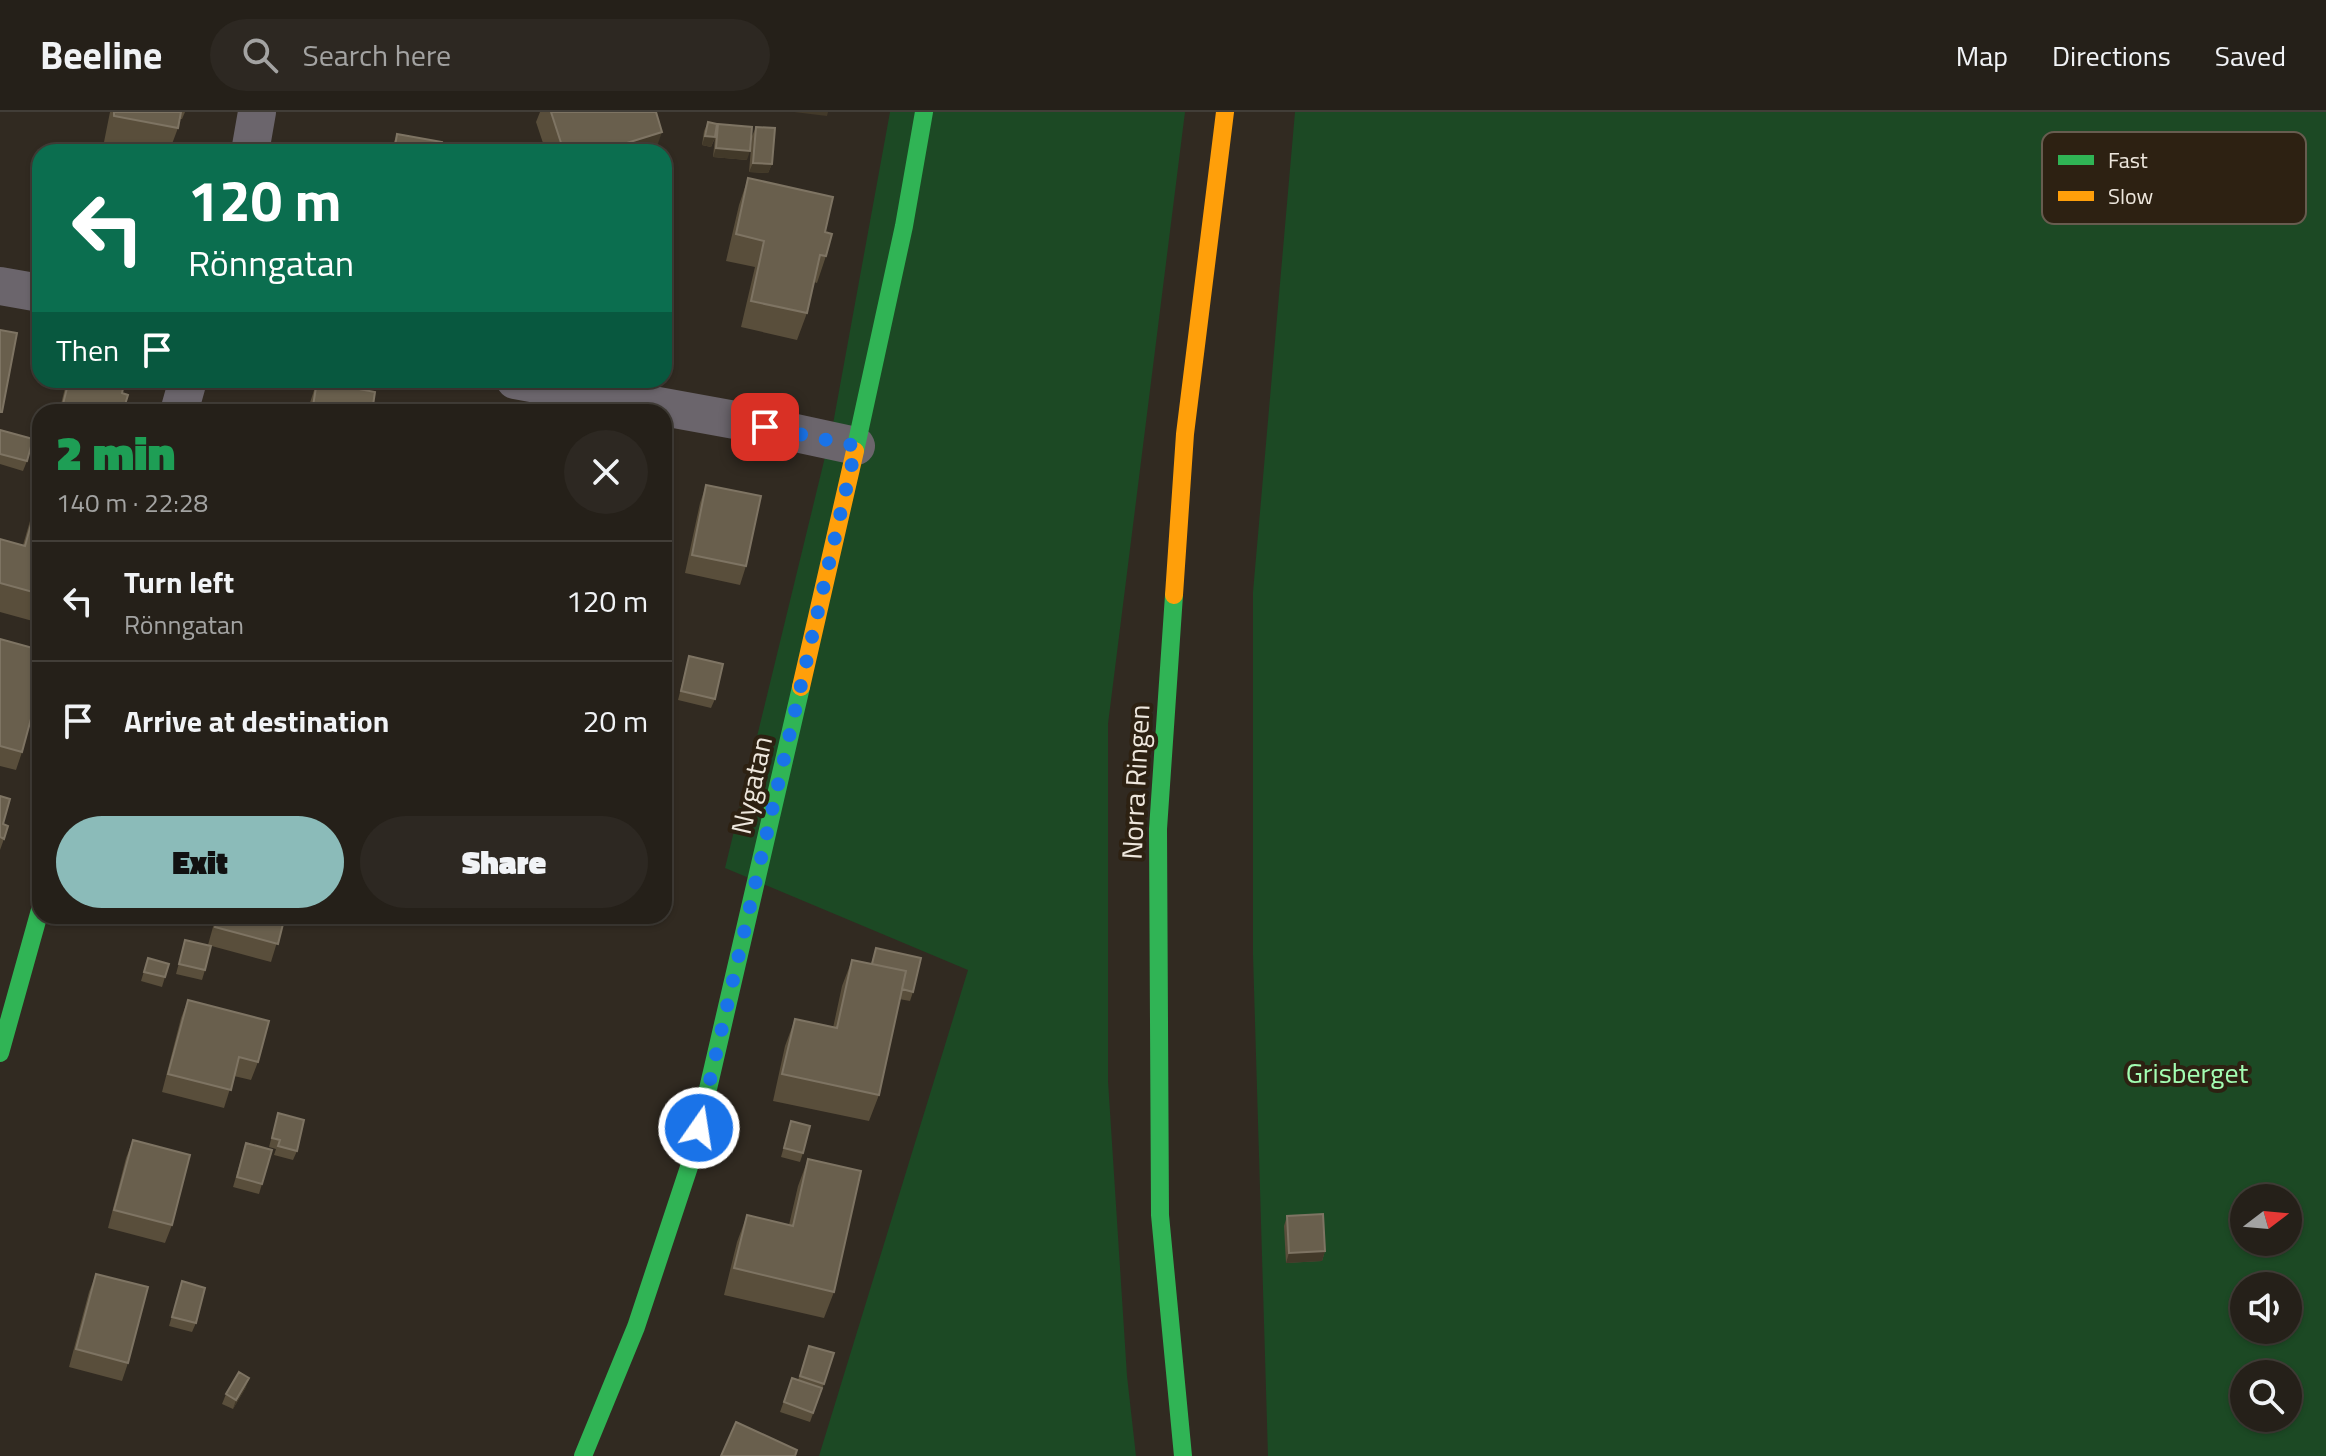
<!DOCTYPE html>
<meta charset="utf-8">
<style>
body{margin:0;font-family:"Titillium Web",sans-serif;background:#2d2822;color:#f1f3f6;height:100vh;display:flex;flex-direction:column;font-size:30px;white-space:nowrap}
*{box-sizing:border-box;margin:0}
p{font-size:26px;color:#a3a3a2}
.icon{flex:none;width:44px;height:44px;fill:none;stroke:currentColor;stroke-width:2;stroke-linecap:round;stroke-linejoin:round}
.map{position:relative;flex:1;overflow:hidden}
.details{position:absolute;left:32px;top:292px;width:640px;height:520px;display:flex;flex-direction:column;background:#252019;border-radius:24px;box-shadow:0 2px 6px #0004,0 0 0 2px #423e38}
.details>*{flex:none}
.top-card{position:absolute;left:32px;top:32px;width:640px;height:244px;border-radius:24px;box-shadow:0 2px 6px #0004,0 0 0 2px #423e38;background:#0b6e4f;color:#fff;overflow:hidden}
.needle{width:52px;rotate:74deg}
.fabs{position:absolute;left:2230px;top:1072px;display:grid;gap:16px}
.fabs a{display:grid;place-items:center;width:72px;height:72px;border-radius:50%;background:#252019;box-shadow:0 2px 6px #0004,0 0 0 2px #423e38;font-size:40px}
.pin{position:absolute;display:grid;place-items:center;width:68px;height:68px;color:#fff;margin:-34px;border-radius:16px;box-shadow:0 4px 12px #0006}
.me{position:absolute;width:88px;margin:-44px;rotate:13deg;stroke-linejoin:round;filter:drop-shadow(0 0 6px #0008)}
.turn{display:flex;align-items:center;gap:28px;height:168px;padding:0 24px;font-size:36px}
.turn .icon{width:104px;height:104px;stroke-width:2.5}
.turn b{display:block;font-size:56px;line-height:68px}
.then{display:flex;align-items:center;height:76px;padding:0 24px;background:#0003;gap:16px;font-size:30px}
.round{display:grid;place-items:center;flex:none;width:84px;height:84px;border-radius:42px;background:#2d2822}
.head{display:flex;align-items:center;justify-content:space-between;height:136px;padding:0 24px}
h1{font-size:48px;font-weight:800;line-height:60px;color:#1e9e55}
.primary-button{display:flex;gap:16px;margin-top:auto;padding:16px 24px}
.primary-button a{flex:1;height:92px;border-radius:48px;background:#8bbbb9;color:#111;font-size:32px;font-weight:800;line-height:92px;text-align:center}
.primary-button a+a{background:#2d2822;color:#f1f3f6}
ul{padding:0;list-style:none}
li{display:flex;align-items:center;gap:24px;height:120px;padding:0 24px;border-top:2px solid #423e38}
li div{flex:1}
li b{display:block;font-size:30px}
li em{font-style:normal}
header{display:flex;align-items:center;gap:48px;box-sizing:border-box;height:112px;padding:0 40px;background:#252019;border-bottom:2px solid #423e38}
header strong{font-size:38px}
nav{display:flex;gap:44px;margin-inline-start:auto;font-size:28px}
.search{width:560px;height:72px;background:#2d2822;display:flex;align-items:center;gap:20px;box-sizing:border-box;padding:0 28px;border-radius:44px;color:#a3a3a2;font-size:30px}
.map>svg:first-child{display:block}
.green{fill:#1c4924;fill-rule:evenodd}
.lines{fill:none;stroke-linecap:round;stroke-linejoin:round}
.street{stroke:#6b656c;stroke-width:38}
.fast{stroke:#30b455;stroke-width:18}
.slow{stroke:#ff9f0a;stroke-width:18}
.wall{fill:#594e3b}
.shaded-wall{fill:#423929}
.building{fill:#695f4d;stroke:#7e7463;stroke-width:2}
.route{stroke:#1a73e8;stroke-width:14;stroke-dasharray:0 25.2}
.labels{text-anchor:middle;dominant-baseline:central;stroke-width:8;stroke-linejoin:round;paint-order:stroke}
.street-label{font-size:28px;fill:#eee7dd;stroke:#2d2112}
.park-label{font-size:28px;fill:#a3fdb2;stroke:#2d2112}
.key{fill:#2d2112;stroke:#675c4f;stroke-width:2}
.key-label{font-size:22px;fill:#eee7dd}
</style>
<header>
<strong>Beeline</strong>
<div class="search"><svg class="icon" aria-label="search" viewBox="0 0 24 24"><circle cx="10" cy="10" r="6"/><path d="M15 15l6 6"/></svg>Search here</div>
<nav><a>Map</a><a>Directions</a><a>Saved</a></nav>
</header>
<div class="map">
<svg width="2326" height="1344" viewBox="0 0 2326 1344">
<rect width="100%" height="100%" fill="#312a21"/>
<path class="green" d="M890 0H1185L1108 612V969L1127 1264 1136 1344H819L968 858 725 756 833 312Z
M1295 0H2326V1344H1268L1253 843V480ZM2244 1086H2288V1130H2244ZM2244 1174H2288V1218H2244ZM2244 1262H2288V1306H2244Z"/>
<g class="lines">
<path class="street" d="M250 40 257 0
M0 174 40 181
M515 268 735 308 856 334
M179 300 188 268"/>
<path class="fast" d="M855 339 904 114 924 0
M1174 483 1158 717 1160 1103 1183 1344
M0 941 40 798
M583 1344 636 1215 692 1046 801 575"/>
<path class="slow" d="M1174 483 1185 322 1225 0
M801 575 855 339"/>
</g>
<path class="wall" d="M110 0H185L182 7H180L178 16 169 40H153L104 30Z
M540 0H656L655 40H546L536 10Z
M708 10 716 20 718 12 747 48 713 45 715 26 711 35 702 33 704 19Z
M756 15 772 52 768 61 749 60 752 24Z
M397 22 440 40H390Z
M748 66 825 120 826 144 817 171 814 170 807 201 797 228 741 215 755 155 726 149 739 93Z
M67 268H125L122 281 128 283 123 300H59Z
M317 269 372 300H307Z
M0 318 27 349 23 359 0 352Z
M706 373 746 454 740 473 685 461 700 391Z
M40 379V511L0 500V427L23 433 32 402Z
M0 527 40 538V598L39 602 33 600 22 640 16 658 0 654Z
M689 544 715 587 711 596 678 588Z
M0 684 4 727 0 738Z
M216 804H285L271 850 208 833Z
M185 828 205 858 202 868 176 862Z
M876 836 913 880 910 889 899 887 879 983 869 1009 773 989 785 934 795 907 833 916 842 874 852 848 871 852Z
M148 846 169 852 162 875 141 869Z
M188 888 258 950 251 968 234 964 224 996 162 980 181 906Z
M278 1001 297 1039 293 1048 274 1043 276 1037 269 1035Z
M791 1009 803 1041 800 1050 781 1045Z
M133 1028 172 1113 165 1131 108 1116 126 1046Z
M246 1031 262 1072 259 1082 233 1075Z
M808 1047 834 1180 824 1206 724 1183 737 1130 747 1103 789 1113 798 1074Z
M1287 1104 1325 1139 1322 1149 1286 1151 1284 1114Z
M96 1162 128 1251 122 1269 69 1255 89 1180Z
M182 1169 196 1211 192 1220 169 1214Z
M806 1243 824 1272 810 1310 780 1300 792 1266 798 1268Z
M246 1275 233 1297 222 1292 226 1282Z"/>
<path class="shaded-wall" d="M794 0H828L827 4Z
M662 20 655 40H598Z
M705 24 715 25 711 35 702 33Z
M716 36 750 39 747 48 713 45Z
M753 51 772 52 768 61 749 60Z
M1325 1139 1322 1149 1286 1151 1289 1141Z
M249 1266 246 1275 233 1297 236 1288Z"/>
<path class="building" d="M114 0H181L178 16 114 4Z
M551 0H656L662 20 598 40H564Z
M708 10 717 12 715 25 705 24Z
M718 12 752 15 750 39 716 36Z
M756 15 775 16 772 52 753 51Z
M397 22 442 30 440 40H394Z
M748 66 833 85 825 120 832 122 826 144 820 143 807 201 751 189 764 129 736 122Z
M0 218 17 221 2 300H0Z
M69 268H125L122 281 128 283 124 296 119 294 117 300H61Z
M317 269 375 280 372 300H312Z
M265 293 302 300H263Z
M0 318 33 327 27 349 0 342Z
M706 373 761 384 746 454 692 443Z
M40 380V482L0 471V427L25 434Z
M0 527 40 538V582L38 581 22 640 0 634Z
M689 544 723 552 715 587 681 579Z
M0 684 10 687 3 712 8 714 4 727 0 725Z
M218 804H285L278 832 215 815Z
M185 828 211 834 205 858 179 852Z
M876 836 921 846 913 880 902 877 906 859 872 852Z
M148 846 169 852 165 865 144 860Z
M852 848 906 859 879 983 782 962 795 907 837 916Z
M188 888 269 909 258 950 239 945 231 978 168 962Z
M278 1001 304 1008 297 1039 278 1034 280 1028 272 1026Z
M791 1009 810 1014 803 1041 784 1036Z
M133 1028 190 1043 172 1113 114 1098Z
M246 1031 272 1038 262 1072 237 1065Z
M808 1047 861 1059 834 1180 734 1156 747 1103 793 1114Z
M1323 1102 1325 1139 1289 1141 1287 1104Z
M96 1162 148 1175 128 1251 76 1237Z
M182 1169 205 1176 196 1211 172 1205Z
M809 1234 834 1241 824 1272 800 1264Z
M239 1260 249 1266 236 1288 226 1282Z
M792 1266 822 1276 813 1301 784 1290Z
M736 1310 797 1338 795 1344H721Z"/>
<g class="lines">
<path class="route" d="M699 1016 856 334 765 315"/>
</g>
<g class="labels">
<g class="street-label">
<text transform="translate(1135 670) rotate(-87)">Norra Ringen</text>
<text transform="translate(751 673) rotate(-77)">Nygatan</text>
</g>
<g class="park-label">
<text x="2187" y="960">Grisberget</text>
</g>
</g>
<rect x="2042" y="20" width="264" height="92" rx="12" class="key"/>
<rect x="2058" y="43" width="36" height="10" fill="#30b455"/>
<rect x="2058" y="79" width="36" height="10" fill="#ff9f0a"/>
<g class="key-label">
<text x="2108" y="56">Fast</text>
<text x="2108" y="92">Slow</text>
</g>
</svg>
<div class="fabs">
<a><svg class="needle" viewBox="-14 -14 28 28"><path d="M0-13l5 13h-10z" fill="#e53935"/><path d="M0 13l5-13h-10z" fill="#a3a3a2"/></svg></a>
<a><svg class="icon" aria-label="sound" viewBox="0 0 24 24"><path d="M4 9h4l5-4v14l-5-4H4zM17 9q2 3 0 6"/></svg></a>
<a><svg class="icon" aria-label="search" viewBox="0 0 24 24"><circle cx="10" cy="10" r="6"/><path d="M15 15l6 6"/></svg></a>
</div>
<div class="pin" style="left:765px;top:315px;background:#d93025"><svg class="icon" aria-label="arrive" viewBox="0 0 24 24"><path d="M6 21V4h12l-3 4 3 4H6"/></svg></div>
<svg class="me" style="left:699px;top:1016px" viewBox="-20 -20 40 40"><circle r="17" fill="#1a73e8" stroke="#fff" stroke-width="3"/><path d="M0-11L8 9 0 5-8 9z" fill="#fff"/></svg>
<div class="top-card">
<div class="turn"><svg class="icon" aria-label="left" viewBox="0 0 24 24"><path d="M17 20v-9H6M10 6l-5 5 5 5"/></svg><div><b>120 m</b>Rönngatan</div></div>
<div class="then">Then<svg class="icon" aria-label="arrive" viewBox="0 0 24 24"><path d="M6 21V4h12l-3 4 3 4H6"/></svg></div>
</div>
<section class="details">
<div class="head"><div><h1>2 min</h1><p>140 m · 22:28</p></div><a class="round"><svg class="icon" aria-label="close" viewBox="0 0 24 24"><path d="M6 6l12 12M18 6L6 18"/></svg></a></div>
<ul>
<li><svg class="icon" aria-label="left" viewBox="0 0 24 24"><path d="M17 20v-9H6M10 6l-5 5 5 5"/></svg><div><b>Turn left</b><p>Rönngatan</p></div><em>120 m</em></li>
<li><svg class="icon" aria-label="arrive" viewBox="0 0 24 24"><path d="M6 21V4h12l-3 4 3 4H6"/></svg><div><b>Arrive at destination</b></div><em>20 m</em></li>
</ul>
<div class="primary-button"><a>Exit</a><a>Share</a></div>
</section>
</div>
